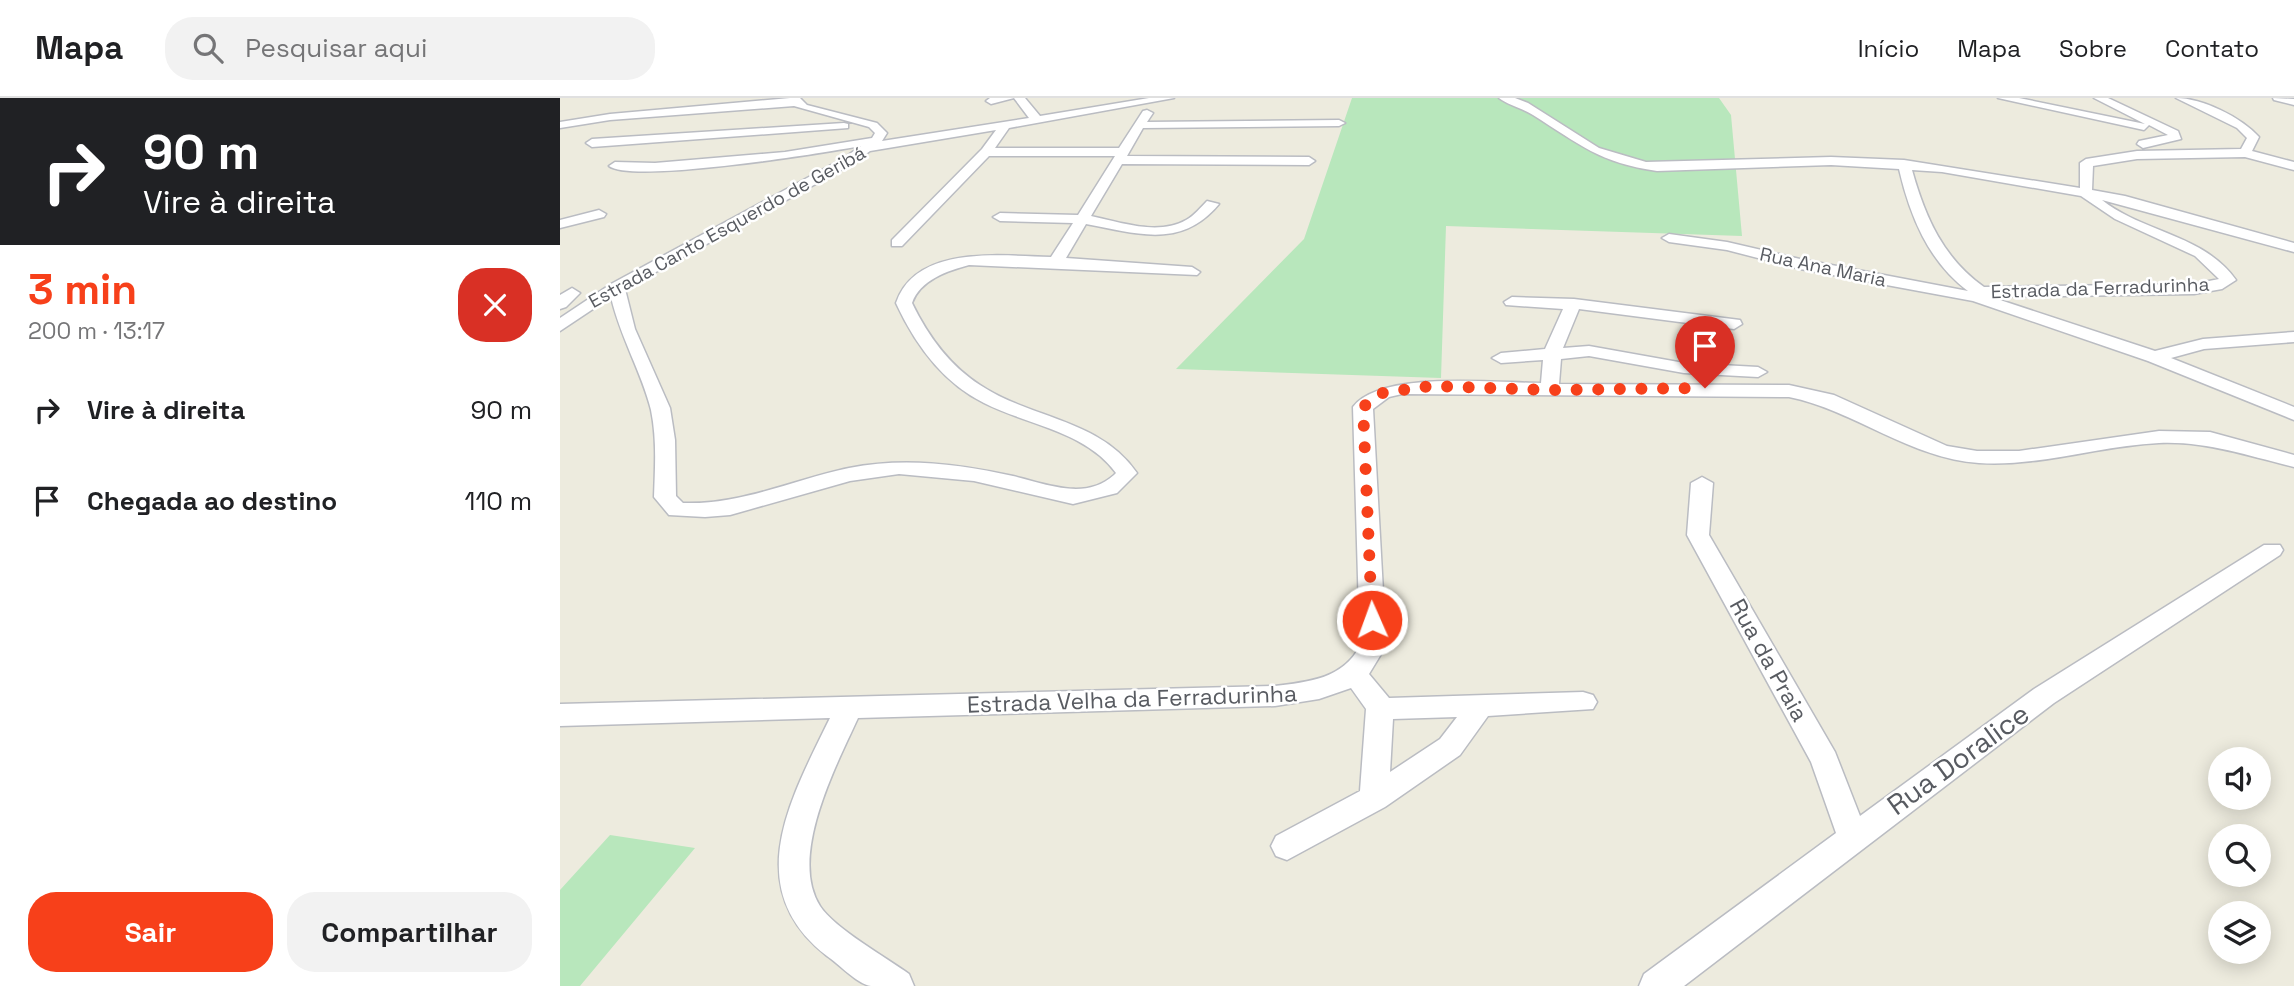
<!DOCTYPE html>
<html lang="pt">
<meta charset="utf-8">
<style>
body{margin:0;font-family:"Space Grotesk",sans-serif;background:#f2f2f2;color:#202124;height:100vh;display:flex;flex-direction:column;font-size:26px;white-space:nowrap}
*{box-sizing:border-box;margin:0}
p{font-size:23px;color:#757577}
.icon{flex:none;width:38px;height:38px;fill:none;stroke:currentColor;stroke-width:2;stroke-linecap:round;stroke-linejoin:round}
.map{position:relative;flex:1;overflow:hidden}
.sheet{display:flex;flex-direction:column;background:#fff;width:560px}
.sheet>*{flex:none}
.guide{background:#202124;color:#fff;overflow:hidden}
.buttons{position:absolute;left:1648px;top:649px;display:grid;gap:14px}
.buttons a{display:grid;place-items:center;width:63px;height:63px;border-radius:50%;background:#fff;box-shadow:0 4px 18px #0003;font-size:35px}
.pin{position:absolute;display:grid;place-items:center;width:60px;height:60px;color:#fff;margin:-72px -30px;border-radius:50% 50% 50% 0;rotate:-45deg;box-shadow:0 0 7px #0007}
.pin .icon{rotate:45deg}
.me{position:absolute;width:77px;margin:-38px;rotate:358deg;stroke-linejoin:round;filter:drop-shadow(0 0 5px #0008)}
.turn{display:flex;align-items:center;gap:24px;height:147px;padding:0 28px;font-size:32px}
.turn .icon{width:91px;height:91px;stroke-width:2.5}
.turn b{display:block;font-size:49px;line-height:60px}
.round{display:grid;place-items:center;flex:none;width:74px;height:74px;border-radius:28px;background:#f2f2f2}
.head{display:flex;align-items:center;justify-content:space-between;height:119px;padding:0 28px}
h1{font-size:42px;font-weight:700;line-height:52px;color:#f7401a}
.button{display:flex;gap:14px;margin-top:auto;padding:14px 28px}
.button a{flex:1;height:80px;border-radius:28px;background:#f7401a;color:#fff;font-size:28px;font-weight:700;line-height:80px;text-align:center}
.button a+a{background:#f2f2f2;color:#202124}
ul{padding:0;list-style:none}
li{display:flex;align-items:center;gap:21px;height:91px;padding:0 28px}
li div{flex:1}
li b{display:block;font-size:26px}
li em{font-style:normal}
header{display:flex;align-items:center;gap:42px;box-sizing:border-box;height:98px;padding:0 35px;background:#fff;border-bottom:2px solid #e0e0e0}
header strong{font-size:33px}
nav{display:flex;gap:38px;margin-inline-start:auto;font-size:24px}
.search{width:490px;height:63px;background:#f2f2f2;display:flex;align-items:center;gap:18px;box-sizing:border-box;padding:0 24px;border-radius:28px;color:#757577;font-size:26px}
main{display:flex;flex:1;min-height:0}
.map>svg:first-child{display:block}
.green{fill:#b8e7bc}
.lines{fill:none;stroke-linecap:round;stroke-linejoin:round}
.minor-casing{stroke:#babcc2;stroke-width:3}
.minor{fill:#fff;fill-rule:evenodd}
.route{stroke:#f7401a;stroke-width:12;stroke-dasharray:0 21.6}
.labels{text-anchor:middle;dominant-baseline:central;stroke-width:5;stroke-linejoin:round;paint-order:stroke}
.far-street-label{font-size:19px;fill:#585b61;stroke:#fff}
.street-label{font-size:23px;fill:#585b61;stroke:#fff}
.near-street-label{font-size:28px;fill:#585b61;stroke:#fff}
</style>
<header>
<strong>Mapa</strong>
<div class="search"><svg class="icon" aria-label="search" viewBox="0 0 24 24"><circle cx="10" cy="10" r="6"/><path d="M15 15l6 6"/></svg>Pesquisar aqui</div>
<nav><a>Início</a><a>Mapa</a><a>Sobre</a><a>Contato</a></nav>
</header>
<main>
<section class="sheet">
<div class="guide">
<div class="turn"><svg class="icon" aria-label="right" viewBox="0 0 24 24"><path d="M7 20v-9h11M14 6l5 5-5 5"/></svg><div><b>90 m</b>Vire à direita</div></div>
</div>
<div class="head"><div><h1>3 min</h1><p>200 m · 13:17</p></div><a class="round" style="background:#d93025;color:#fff"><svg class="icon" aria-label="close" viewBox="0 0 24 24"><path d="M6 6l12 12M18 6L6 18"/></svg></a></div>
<ul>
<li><svg class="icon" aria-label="right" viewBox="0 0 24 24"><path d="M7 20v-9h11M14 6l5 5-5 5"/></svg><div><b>Vire à direita</b></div><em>90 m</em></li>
<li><svg class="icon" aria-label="arrive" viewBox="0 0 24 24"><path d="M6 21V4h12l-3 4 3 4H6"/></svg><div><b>Chegada ao destino</b></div><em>110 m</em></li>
</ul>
<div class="button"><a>Sair</a><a>Compartilhar</a></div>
</section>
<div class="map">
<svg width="1734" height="888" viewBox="0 0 1734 888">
<rect width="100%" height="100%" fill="#edebde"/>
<path class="green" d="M792 0H1159L1171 17 1182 138 886 128 881 280 616 271 744 141Z
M50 737 135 750 20 888H0V792Z"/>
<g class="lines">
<g class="minor-casing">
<path id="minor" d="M230 0H240L247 7 317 25 327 35 322 43 469 20 454 0 431 6 426 3 430 0H465L480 18 589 0H614L449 30 435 50H559L583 13 587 12 593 15 587 24 779 22 785 25 779 28 583 30 567 58 749 59 755 63 749 67 562 66 531 118C560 124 598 138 626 122 634 118 641 109 647 103L659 106C621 152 576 135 526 126L506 160 632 169 640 174 637 177 409 167C387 173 360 182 352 205 368 238 389 267 420 287 471 321 540 321 577 375L557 395 513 406 414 383 339 376 290 383 170 417 145 419 109 417 94 399C95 370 97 341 91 312 82 275 60 239 51 199L0 233V220L51 186 284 60 301 48C263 55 72 86 49 68L55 64 95 65 225 54 312 40 315 35 309 29 234 8 50 22 0 30V24L50 16ZM436 32 422 51 332 142V148H342L429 58H555L518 117 440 115 433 119 440 123 513 125 491 159C442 158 356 146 336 205 355 246 382 284 424 305 467 327 526 333 556 375L554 377C525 403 487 386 453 378 399 366 344 359 289 370 232 382 182 407 123 405L116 398 115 342 110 310 75 231 65 191 292 66 310 53Z
M939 0H955L968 5 1039 50 1086 64 1271 59 1344 62 1520 90V65L1526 61 1577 53 1681 51 1687 40 1677 30 1616 0C1642 0 1681 19 1699 39L1692 53 1734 64V72L1685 59 1577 61 1533 68 1532 92 1565 98 1734 145V154L1542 102C1584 135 1643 136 1676 182L1662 191 1634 196 1431 199 1595 253 1643 241 1734 234V244L1644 251 1611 260 1734 309V322L1588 263 1413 203 1240 171 1167 152 1109 144 1102 140 1109 136 1167 144 1240 161 1408 193C1368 163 1350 118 1339 71L1271 67 1097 73C1040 65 1019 46 973 17 962 10 948 7 939 0ZM1352 72 1382 74 1521 98 1555 121 1635 158 1659 181 1634 186 1424 189C1383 160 1365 119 1352 72Z
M1438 0H1459L1585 26 1534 0H1548L1618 33 1621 41 1583 50 1577 46 1579 43 1608 37 1589 27 1584 32Z
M1713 0 1734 1V7L1714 2Z
M284 25 288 26V30L32 49 26 45 32 41Z
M39 112 46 116 44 119 0 130V122Z
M12 190 20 195 6 209 0 211V197Z
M952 199 1014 201 1180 222 1182 226 1174 231 1019 211 1003 250 1029 248 1124 265 1198 269 1207 274 1198 279 1124 275 1029 258 1001 261 999 286 1229 287 1274 297 1387 348 1417 353H1459L1599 333 1650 334 1734 357V369C1688 358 1647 343 1599 345 1538 348 1479 369 1419 365 1351 361 1294 312 1229 299L842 296 829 299 813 311 826 548 809 576 829 600 1023 594 1033 597 1037 604 1033 611 928 618 900 657 825 709 727 762 716 758 711 748 716 738 800 693 806 611 791 590 759 601 715 608 298 620C277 666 228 758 260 808 274 830 327 860 349 876L354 888C341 888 325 888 311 888 297 886 279 866 267 858 179 790 231 700 270 620L0 628V606L715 588C748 584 783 581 800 548L793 309C821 272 936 285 981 285L983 262 941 265 932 260 941 255 985 251 1003 211 946 207 944 204ZM897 619 880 641 830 674 833 621Z
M1142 379 1153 385 1149 437 1275 654 1300 718 1474 591 1704 447H1720L1723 452 1720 457 1494 605 1124 888H1079L1084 876 1276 735 1251 664 1127 437 1131 385Z"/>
</g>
<use href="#minor" class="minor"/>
</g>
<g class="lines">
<path class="route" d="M812 522 803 309 822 295 871 288 990 292 1145 290"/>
</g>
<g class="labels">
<g class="far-street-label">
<text transform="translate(167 129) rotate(-29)">Estrada Canto Esquerdo de Geribá</text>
<text transform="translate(1263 169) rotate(12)">Rua Ana Maria</text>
<text transform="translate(1540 190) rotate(-2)">Estrada da Ferradurinha</text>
</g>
<g class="street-label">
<text transform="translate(1209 562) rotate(61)">Rua da Praia</text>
<text transform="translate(572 601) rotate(-2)">Estrada Velha da Ferradurinha</text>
</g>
<g class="near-street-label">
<text transform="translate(1398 661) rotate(-36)">Rua Doralice</text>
</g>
</g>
</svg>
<div class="buttons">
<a><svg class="icon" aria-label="sound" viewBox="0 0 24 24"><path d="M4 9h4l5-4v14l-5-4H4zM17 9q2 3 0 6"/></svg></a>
<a><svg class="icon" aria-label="search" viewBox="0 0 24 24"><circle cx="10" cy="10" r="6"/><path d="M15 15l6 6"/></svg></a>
<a><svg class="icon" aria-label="layers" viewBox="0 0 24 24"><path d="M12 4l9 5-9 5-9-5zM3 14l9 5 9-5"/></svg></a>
</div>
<div class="pin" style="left:1145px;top:290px;background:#d93025"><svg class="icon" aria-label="arrive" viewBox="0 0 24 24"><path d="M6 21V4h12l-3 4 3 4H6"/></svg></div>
<svg class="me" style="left:812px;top:522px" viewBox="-20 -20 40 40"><circle r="17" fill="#f7401a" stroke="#fff" stroke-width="3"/><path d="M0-11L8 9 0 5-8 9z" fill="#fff"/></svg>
</div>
</main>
